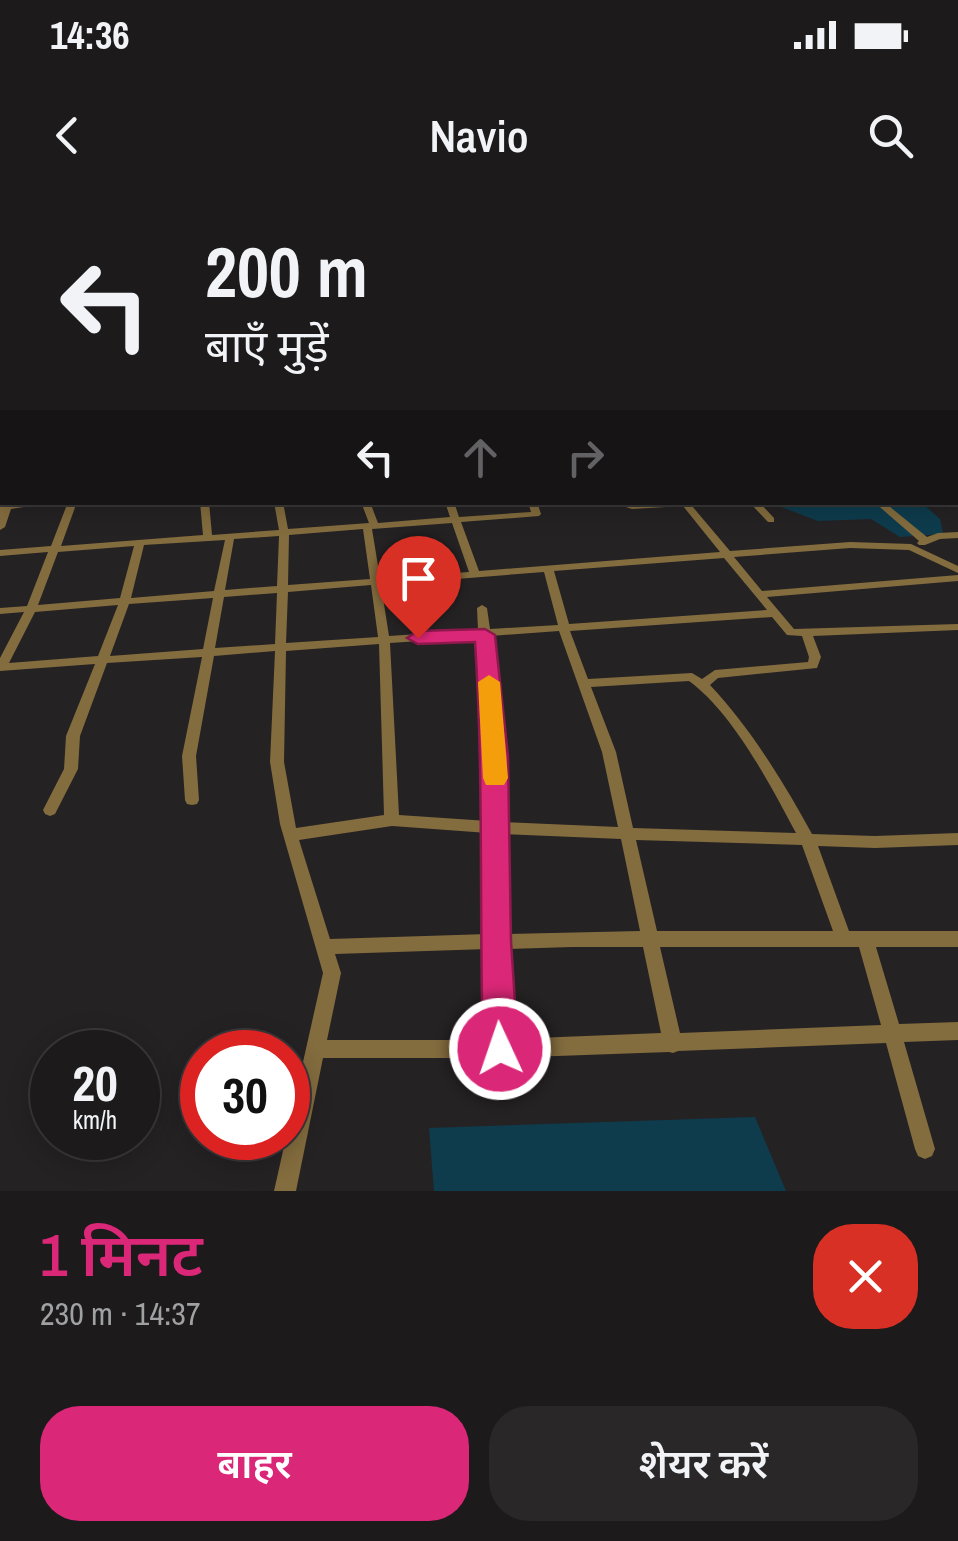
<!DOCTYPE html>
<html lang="hi">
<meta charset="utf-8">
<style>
body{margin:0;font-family:"Archivo Narrow","Noto Sans Devanagari",sans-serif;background:#292728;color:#f1f3f6;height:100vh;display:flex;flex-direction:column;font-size:38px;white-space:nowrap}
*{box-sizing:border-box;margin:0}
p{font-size:32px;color:#a0a1a3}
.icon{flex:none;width:55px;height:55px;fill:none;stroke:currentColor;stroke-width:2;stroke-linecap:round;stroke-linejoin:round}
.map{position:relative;height:991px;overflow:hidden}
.panel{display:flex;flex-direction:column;background:#1c1a1b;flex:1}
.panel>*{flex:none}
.banner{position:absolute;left:0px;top:0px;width:960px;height:305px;box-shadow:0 5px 25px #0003,0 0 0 2px #3a383a;background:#1c1a1b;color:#f1f3f6;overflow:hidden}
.speed{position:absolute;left:30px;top:830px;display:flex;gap:20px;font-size:50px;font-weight:700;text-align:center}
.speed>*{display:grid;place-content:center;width:130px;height:130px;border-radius:50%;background:#1c1a1b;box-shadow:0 5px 25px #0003,0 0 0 2px #3a383a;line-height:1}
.speed small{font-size:25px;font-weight:400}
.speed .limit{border:15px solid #d22;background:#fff;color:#111}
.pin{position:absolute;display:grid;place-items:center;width:85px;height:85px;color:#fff;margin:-102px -42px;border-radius:50% 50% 50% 0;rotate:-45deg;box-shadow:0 0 10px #0007}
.pin .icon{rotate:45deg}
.me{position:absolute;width:110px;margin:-55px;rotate:357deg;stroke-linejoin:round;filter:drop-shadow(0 0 8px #0008)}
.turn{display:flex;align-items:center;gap:35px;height:210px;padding:0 40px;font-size:45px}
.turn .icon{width:130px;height:130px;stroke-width:2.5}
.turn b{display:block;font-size:70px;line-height:85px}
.lanes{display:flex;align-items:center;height:95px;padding:0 40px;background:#0003;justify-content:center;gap:50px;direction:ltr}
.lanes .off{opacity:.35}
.round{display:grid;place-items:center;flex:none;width:105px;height:105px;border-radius:40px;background:#292728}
.head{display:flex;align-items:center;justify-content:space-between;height:170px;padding:0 40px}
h1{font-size:60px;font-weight:600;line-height:75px;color:#db2777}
.button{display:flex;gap:20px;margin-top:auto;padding:20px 40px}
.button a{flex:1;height:115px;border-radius:40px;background:#db2777;color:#fff;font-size:40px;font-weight:600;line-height:115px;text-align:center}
.button a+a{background:#292728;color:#f1f3f6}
.status{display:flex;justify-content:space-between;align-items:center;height:70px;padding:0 50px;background:#1c1a1b;direction:ltr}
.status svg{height:28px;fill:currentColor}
header{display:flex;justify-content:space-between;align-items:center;height:130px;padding:0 40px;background:#1c1a1b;font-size:45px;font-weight:600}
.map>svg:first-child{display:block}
.water{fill:#0e3c4d}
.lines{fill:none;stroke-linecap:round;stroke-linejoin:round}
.minor{fill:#836c3e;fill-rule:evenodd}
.route{fill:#db2777;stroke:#8e194d;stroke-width:2.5}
.slow{fill:#f59e0b}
</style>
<div class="status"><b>14:36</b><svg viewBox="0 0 49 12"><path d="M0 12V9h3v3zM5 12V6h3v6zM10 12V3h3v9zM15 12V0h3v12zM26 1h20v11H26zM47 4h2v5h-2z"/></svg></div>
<header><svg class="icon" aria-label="back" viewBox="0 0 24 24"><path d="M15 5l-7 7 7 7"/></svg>Navio<svg class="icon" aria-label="search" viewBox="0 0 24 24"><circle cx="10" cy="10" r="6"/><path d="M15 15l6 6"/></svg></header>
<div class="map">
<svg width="958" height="991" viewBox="0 0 958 991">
<rect width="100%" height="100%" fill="#252224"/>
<path class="water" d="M771 303H922L940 319 943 334 900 337 871 319 818 321Z
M755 917 786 991H434L429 928Z"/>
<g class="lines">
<path class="minor" d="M0 166H2V168L0 169Z
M0 192H2V196L0 197Z
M0 212H2V216H0Z
M0 240H2V244H0Z
M24 302H56L11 309 5 327 0 330V305Z
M68 302H77L61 346 203 335 200 302H209L212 335 279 330 274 302H283L288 329 369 323 361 302H370L378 323 450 317 445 302H454L459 317 531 312 528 302H537L541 314 539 316 461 322 479 371 720 352 683 306 632 309 610 302H695L692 306 730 351 850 342 911 344 958 366V373L909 350 850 348 734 357 762 391 958 375V381L767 397 794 429 958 424V430L813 436 821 457 817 468 718 478 710 485C751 529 783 581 812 634L875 636 958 633V645L875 648 818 646 849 731H958V747H876L899 824 958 822V840L904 842 935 949 932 956 925 959 918 956 915 949 886 843 678 851 673 853 669 852 501 858H323L296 991H274L323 773 280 624 270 562 275 451 214 456 196 556 199 600 197 604 192 605 187 604 185 600 182 556 202 457 107 463 80 536 78 569 55 614 50 616 45 614 43 610 64 569 66 536 95 464 0 471V458L24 412 0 414V408L27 406 48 352 0 356V350L51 346ZM452 323 469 372 380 378 372 329ZM363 329 370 379 288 385 289 335ZM279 336 277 386 225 390 234 339ZM225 340 214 391 131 398 144 345ZM134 346 120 398 38 405 58 352ZM724 358 767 410 569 424 554 371ZM544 372 558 425 490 429 487 408 482 405 477 408 478 430 389 436 381 385ZM371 385 378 437 286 443 288 392ZM277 393 275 444 215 448 224 397ZM213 398 203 449 110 456 129 404ZM118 405 98 456 9 463 35 412ZM772 417 787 435 802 436 809 457 808 462 715 470 702 479 692 473 588 479 570 431ZM559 431 602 552 618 627 503 622 502 556 490 436ZM479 437 488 556V621L399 615 390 443ZM379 444 384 615 296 628 284 562 286 451ZM689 481C733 513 771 586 796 633L633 628 616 552 591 487ZM392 626 488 633V734L330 739 299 640ZM503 634 621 639 640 731 504 734ZM636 640 802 645 833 731H657ZM572 747H643L661 833 510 839 505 749ZM660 747H859L881 825 680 833ZM488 749 491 840H327L341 773 335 754Z
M749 302H759L774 318V322H768Z
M874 302H884L927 337 938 333 958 332V338L940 339 925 345H919L917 343 919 341Z"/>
</g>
<linearGradient id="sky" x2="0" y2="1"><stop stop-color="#141314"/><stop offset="0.54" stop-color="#404450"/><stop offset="1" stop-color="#404450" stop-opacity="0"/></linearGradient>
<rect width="958" height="305" fill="url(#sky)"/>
<path class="route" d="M485 429 495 435 508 556 511 741 518 849 513 861 500 866 488 861 483 849C479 713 484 577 475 442L418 444 407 438 418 431Z"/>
<path class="slow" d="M489 475 500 482 508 578 504 585H486L483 578 478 482Z"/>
</svg>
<div class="speed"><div>20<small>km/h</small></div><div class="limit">30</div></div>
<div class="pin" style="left:418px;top:438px;background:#d93025"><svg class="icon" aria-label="arrive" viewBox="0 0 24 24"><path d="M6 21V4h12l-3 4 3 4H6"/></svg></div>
<svg class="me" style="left:500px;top:849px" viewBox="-20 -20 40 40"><circle r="17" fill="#db2777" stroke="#fff" stroke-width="3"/><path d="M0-11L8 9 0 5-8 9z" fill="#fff"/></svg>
<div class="banner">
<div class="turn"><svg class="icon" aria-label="left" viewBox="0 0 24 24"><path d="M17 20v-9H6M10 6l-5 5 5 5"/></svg><div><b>200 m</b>बाएँ मुड़ें</div></div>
<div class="lanes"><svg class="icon" aria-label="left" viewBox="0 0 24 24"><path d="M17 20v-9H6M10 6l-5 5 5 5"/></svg><svg class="icon off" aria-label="ahead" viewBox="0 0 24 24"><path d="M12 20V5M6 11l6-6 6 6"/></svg><svg class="icon off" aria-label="right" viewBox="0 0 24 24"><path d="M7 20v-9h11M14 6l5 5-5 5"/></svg></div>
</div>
</div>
<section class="panel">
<div class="head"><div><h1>1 मिनट</h1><p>230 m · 14:37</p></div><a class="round" style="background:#d93025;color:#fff"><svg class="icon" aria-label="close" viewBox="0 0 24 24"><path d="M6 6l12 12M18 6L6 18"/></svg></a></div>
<div class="button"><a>बाहर</a><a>शेयर करें</a></div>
</section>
